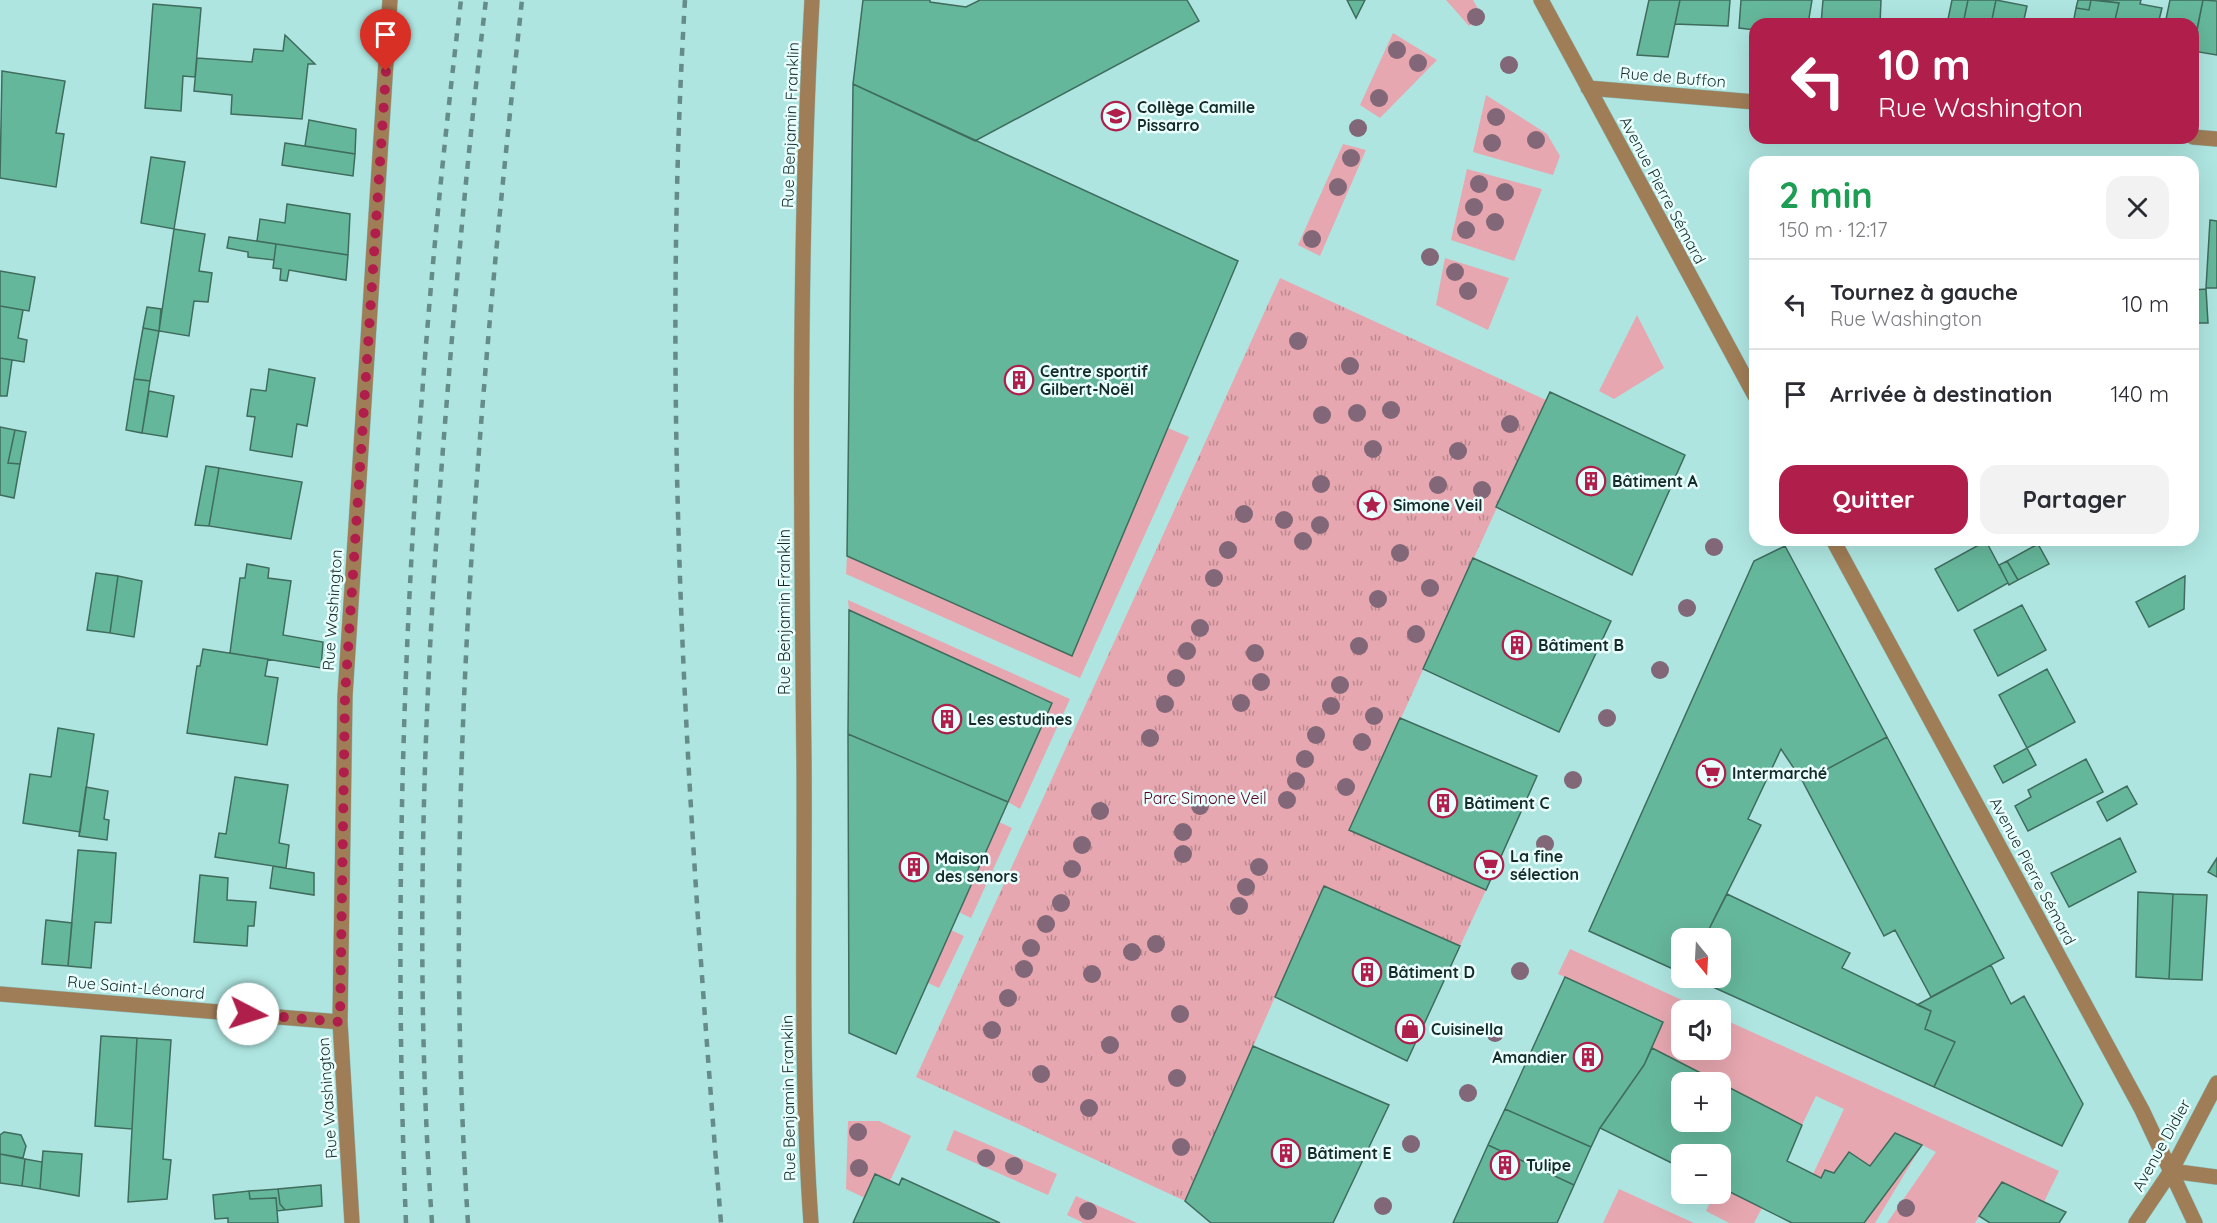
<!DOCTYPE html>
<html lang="fr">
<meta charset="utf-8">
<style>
body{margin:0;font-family:Quicksand,sans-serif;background:#f2f2f3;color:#2b2b33;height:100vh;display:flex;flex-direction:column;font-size:22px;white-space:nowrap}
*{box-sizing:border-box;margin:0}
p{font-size:20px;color:#7c7c81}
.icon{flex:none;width:33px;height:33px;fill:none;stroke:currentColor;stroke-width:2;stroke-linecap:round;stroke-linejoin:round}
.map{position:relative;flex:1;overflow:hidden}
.drawer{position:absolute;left:1749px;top:156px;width:450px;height:390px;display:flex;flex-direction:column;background:#fff;border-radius:18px;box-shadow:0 6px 24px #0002}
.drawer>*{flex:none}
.hud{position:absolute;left:1749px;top:18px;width:450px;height:126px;border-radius:18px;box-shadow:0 6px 24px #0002;background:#b01f4b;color:#fff;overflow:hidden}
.needle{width:39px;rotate:162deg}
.controls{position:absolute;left:1671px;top:928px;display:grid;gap:12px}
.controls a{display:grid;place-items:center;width:60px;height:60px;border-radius:12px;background:#fff;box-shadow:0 6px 24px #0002;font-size:30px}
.pin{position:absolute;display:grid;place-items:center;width:51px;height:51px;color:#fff;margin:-62px -26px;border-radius:50% 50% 50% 0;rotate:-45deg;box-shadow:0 0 6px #0007}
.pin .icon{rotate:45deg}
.me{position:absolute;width:66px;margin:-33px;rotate:95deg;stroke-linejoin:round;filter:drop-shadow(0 0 4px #0008)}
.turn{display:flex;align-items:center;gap:21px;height:126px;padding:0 30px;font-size:27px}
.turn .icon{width:78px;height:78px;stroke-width:2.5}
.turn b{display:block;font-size:42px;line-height:51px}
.round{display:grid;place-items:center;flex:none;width:63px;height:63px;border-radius:18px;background:#f2f2f3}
.headline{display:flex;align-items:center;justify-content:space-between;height:102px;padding:0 30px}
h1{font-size:36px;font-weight:800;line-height:45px;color:#1e9e55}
.primary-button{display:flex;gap:12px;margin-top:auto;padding:12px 30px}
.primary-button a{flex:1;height:69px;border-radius:18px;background:#b01f4b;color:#fff;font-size:24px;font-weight:800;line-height:69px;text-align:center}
.primary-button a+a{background:#f2f2f3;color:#2b2b33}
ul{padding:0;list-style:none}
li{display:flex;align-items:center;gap:18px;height:90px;padding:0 30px;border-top:2px solid #e1e1e2}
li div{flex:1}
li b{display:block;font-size:22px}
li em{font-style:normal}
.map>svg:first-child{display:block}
.green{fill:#e7a7b0}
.park{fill:url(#park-tufts)}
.building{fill:#65b79b;stroke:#3f6c5d;stroke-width:1.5;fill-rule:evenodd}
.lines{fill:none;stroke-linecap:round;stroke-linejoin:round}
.minor-casing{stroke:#8fc0bc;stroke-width:16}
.minor{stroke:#9f7d57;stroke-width:15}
.rail{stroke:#658c89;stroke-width:4.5;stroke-dasharray:8 8;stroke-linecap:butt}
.tree{fill:#816777}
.route{stroke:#b01f4b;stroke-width:10;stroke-dasharray:0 18}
.labels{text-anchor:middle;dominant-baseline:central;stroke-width:5;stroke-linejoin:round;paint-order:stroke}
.street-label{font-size:16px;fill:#152b2a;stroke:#e9fffd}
.poi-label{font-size:16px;font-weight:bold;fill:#152b2a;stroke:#e9fffd;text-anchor:start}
.park-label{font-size:16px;fill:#5c0021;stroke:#e9fffd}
</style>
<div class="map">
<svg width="2217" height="1223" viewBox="0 0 2217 1223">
<defs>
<pattern id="park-tufts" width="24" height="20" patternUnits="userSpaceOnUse" patternTransform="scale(1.5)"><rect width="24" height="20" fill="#e7a7b0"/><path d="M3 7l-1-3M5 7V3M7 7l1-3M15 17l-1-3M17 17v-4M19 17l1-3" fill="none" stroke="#ba888f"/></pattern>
</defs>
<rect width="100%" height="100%" fill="#aee5e0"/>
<path class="green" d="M1446 0H1473L1482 16 1469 26Z
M1393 33 1437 60 1380 118 1360 105Z
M1486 95 1547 134 1560 156 1553 175 1473 152Z
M1343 144 1366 150 1320 256 1298 245Z
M1467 169 1542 189 1514 261 1451 240Z
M1445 258 1509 278 1488 330 1436 305Z
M1637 315 1664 368 1614 399 1599 391Z
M1168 428 1189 437 1080 678 846 574 847 556 1072 656Z
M848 600 1070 699 1020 809 1008 802 1052 703 849 610Z
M999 822 1012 828 971 918 959 912Z
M951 930 964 936 939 988 928 983Z
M1570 949 1706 1011H1682V1050H1720L1721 1018 2059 1171 2044 1202 2002 1182 1975 1223H1887L1936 1152 1922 1145 1875 1223H1864L1921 1145 1895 1133 1870 1166 1834 1173 1825 1170 1821 1178 1813 1174 1844 1109 1816 1096 1802 1125 1652 1048 1663 1021 1558 974Z
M848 1121H879L911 1136 890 1181 875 1174 865 1198 846 1189Z
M954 1130 1057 1174 1048 1195 946 1150Z
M1721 1187 1763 1206 1754 1223H1729L1706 1211 1714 1194H1720Z
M1619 1189 1694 1223H1603Z
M1076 1196 1137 1223H1084L1067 1215Z"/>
<path class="park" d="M1280 278 1546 400 1350 830 1486 890 1460 946 1324 886 1185 1201 916 1077Z"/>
<path class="building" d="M863 0H930V2L966 7 980 0H1187L1199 21 975 141 853 84Z
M1347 0H1365L1356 18Z
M1649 0H1680L1668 57 1637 55Z
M1680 0H1730L1728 26 1675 24Z
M1741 0H1812L1808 24H1755V30L1739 28Z
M1823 0H1881L1880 24H1821Z
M1952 0H1968L1963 24H1947Z
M1968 0H1996L1991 24H1963Z
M1996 0 2027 6 2023 24H1991Z
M2078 0H2091L2089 10 2076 8Z
M2091 0 2119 3 2114 24H2073L2076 8 2089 10Z
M2096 0H2141L2140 4 2162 8 2158 24H2114L2119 3Z
M2170 0H2203L2193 48V24H2165Z
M2203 0 2217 1V55L2193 51Z
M153 4 201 8 195 77 183 76 181 111 145 108Z
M285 35 315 64H308L302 119 231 114 232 95 194 91 197 58 252 62 254 49 283 51Z
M2 71 65 81 56 133 64 134 56 187 0 178Z
M853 84 1238 261 1072 656 847 556Z
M309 120 356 129 355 154 305 146Z
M285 143 355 154 353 176 282 165Z
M151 157 185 162 174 229 141 223Z
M287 204 350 214 348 255 257 241 260 219 285 223Z
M2210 220 2217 221V288H2206Z
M174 229 205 234 199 271 212 273 208 302 194 301 189 336 159 331Z
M229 237 276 244 274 260 248 257V252L227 248Z
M276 244 348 255 346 280 289 270 287 281 280 280 281 269 273 268Z
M0 271 35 277 29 311 0 306Z
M2206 289 2208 323H2193V290Z
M0 306 23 310 18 338 27 340 24 362 0 358Z
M147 307 161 309 159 331 143 328Z
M143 328 159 331 150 381 134 379Z
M0 358 12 360 7 396H0Z
M269 369 315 378 307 426 297 424 292 457 250 450 255 417 247 416 251 389 266 391Z
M134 379 150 381 142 433 126 430Z
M149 391 174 396 167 437 142 433Z
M1550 392 1685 455 1632 575 1496 507Z
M0 427 15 430 8 463 20 464 14 498 0 495Z
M15 430 26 432 20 464 8 463Z
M206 466 219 468 209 526 195 525Z
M219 468 302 482 291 539 209 526Z
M1986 541 2008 583 1958 611 1935 569Z
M2038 544 2049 564 2018 580 2007 561Z
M1785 546 1887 737 1803 782 1781 749 1748 819 1761 825 1704 939H1682V973L1589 931 1754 561Z
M1473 558 1611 621 1559 732 1423 669Z
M2007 561 2018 580 2009 585 1999 565Z
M247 564 269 568 268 578 291 581 283 635 323 642 321 668 230 653 240 578H245Z
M96 573 118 576 110 633 87 630Z
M118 576 142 581 134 637 110 633Z
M2185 576 2184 609 2149 627 2136 602Z
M2022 605 2046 650 1998 676 1974 630Z
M849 610 1052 703 1008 802 848 734Z
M203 649 268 659 265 676 278 678 267 745 187 733 197 666H200Z
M2047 669 2075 722 2027 748 1999 695Z
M1400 718 1537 776 1486 890 1349 830Z
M58 728 94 734 80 832 23 823 30 774 51 777Z
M848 734 1008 802 896 1054 849 1033Z
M1887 737 2004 958 1931 997 1895 930 1884 936 1803 782Z
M2027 748 2036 765 2003 783 1994 766Z
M2086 759 2103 792 2028 831 2015 806 2031 797 2028 790Z
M235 777 288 785 279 843 289 845 286 868 215 857 219 833 226 834Z
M2127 786 2137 804 2107 821 2097 802Z
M86 787 108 791 104 819 109 820 107 840 79 836Z
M2120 838 2136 872 2069 907 2051 873Z
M78 850 116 853 111 923 95 922 91 968 68 966Z
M2217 858V877L2208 872Z
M273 866 314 873V895L270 888Z
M200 875 228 878 227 900 256 902 254 926H248L247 946 194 942Z
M1324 886 1460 946 1407 1061 1275 997Z
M2138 892 2173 894 2169 979 2136 977Z
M1727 894 1850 953 1842 968 1931 1011 1925 1029 1955 1042 1934 1087 1693 978H1720V939H1704Z
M2173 894 2207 895 2202 980 2169 979Z
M46 920 72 923 68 966 42 964Z
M1991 965 2011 1004 2024 996 2083 1104 2062 1146 1934 1087 1955 1042 1925 1029 1931 1011 1917 1005Z
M1565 977 1663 1022 1644 1065 1600 1128 1591 1147 1505 1109Z
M101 1036 137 1038 132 1129 95 1126Z
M137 1038 171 1040 163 1159 171 1160 167 1199 128 1202Z
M1253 1046 1389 1105 1333 1223H1211L1185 1201Z
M1652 1048 1802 1125 1787 1161 1821 1178 1825 1170 1834 1173 1849 1152 1870 1166 1895 1133 1922 1145 1864 1223H1792L1720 1187V1155H1682V1168L1600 1128 1644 1065ZM1682 1083H1720V1122H1682Z
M1505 1109 1591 1147 1574 1185 1488 1145Z
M4 1132 21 1135 26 1146 23 1158 0 1154V1135Z
M1488 1145 1574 1185 1557 1223H1453Z
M43 1151 82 1154 79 1196 40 1189Z
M0 1154 25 1159 22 1186 0 1183Z
M25 1159 42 1162 40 1189 22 1186Z
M875 1174 899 1185 902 1178 1000 1223H853Z
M2002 1182 2044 1202 2066 1212 2059 1223H1990L1979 1216Z
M321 1185 322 1206 285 1210 280 1204 278 1189Z
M278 1189 280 1204 285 1210 277 1211 276 1198 250 1199 249 1191Z
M249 1191 250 1199 276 1198 278 1223H228V1218L215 1219 213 1195Z"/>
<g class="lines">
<g class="minor-casing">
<path id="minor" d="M1541 0 1755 396
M1588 88 1755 102
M2193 137 2217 139
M1833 540 2142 1110 2195 1223
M0 994 340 1022
M2171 1171 2217 1177
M352 1223 340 1022 345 696 390 0
M811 1223C800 1070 805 916 804 762 801 508 798 254 812 0
M2136 1223 2171 1171 2217 1083"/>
</g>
<use href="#minor" class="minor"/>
<path class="rail" d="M685 0C660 408 688 816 721 1223
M406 1223C389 814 412 406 461 0
M432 1223C413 953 424 680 446 411 457 274 469 137 486 0
M468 1223C441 814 478 406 522 0"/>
</g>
<g class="tree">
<circle cx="1476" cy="17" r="9"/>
<circle cx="1397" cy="50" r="9"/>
<circle cx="1418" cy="63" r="9"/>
<circle cx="1509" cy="65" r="9"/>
<circle cx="1379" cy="98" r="9"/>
<circle cx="1496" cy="117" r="9"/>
<circle cx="1358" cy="128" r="9"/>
<circle cx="1536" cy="140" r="9"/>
<circle cx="1492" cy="143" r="9"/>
<circle cx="1351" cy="158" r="9"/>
<circle cx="1479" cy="184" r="9"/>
<circle cx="1338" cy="187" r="9"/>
<circle cx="1505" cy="192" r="9"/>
<circle cx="1474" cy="207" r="9"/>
<circle cx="1495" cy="222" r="9"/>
<circle cx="1466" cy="230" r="9"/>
<circle cx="1312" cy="239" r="9"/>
<circle cx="1430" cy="257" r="9"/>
<circle cx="1455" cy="272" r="9"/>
<circle cx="1468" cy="291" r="9"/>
<circle cx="1298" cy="341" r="9"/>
<circle cx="1350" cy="366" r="9"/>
<circle cx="1391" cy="410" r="9"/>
<circle cx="1357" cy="413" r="9"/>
<circle cx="1322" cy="415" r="9"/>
<circle cx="1510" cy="424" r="9"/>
<circle cx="1373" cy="449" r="9"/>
<circle cx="1458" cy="451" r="9"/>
<circle cx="1321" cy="484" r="9"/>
<circle cx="1438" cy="485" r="9"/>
<circle cx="1482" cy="490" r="9"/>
<circle cx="1244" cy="514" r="9"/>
<circle cx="1284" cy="520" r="9"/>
<circle cx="1320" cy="525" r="9"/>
<circle cx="1303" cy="541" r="9"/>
<circle cx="1714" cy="547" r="9"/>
<circle cx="1228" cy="550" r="9"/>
<circle cx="1400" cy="553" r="9"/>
<circle cx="1214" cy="578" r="9"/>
<circle cx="1430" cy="588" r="9"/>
<circle cx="1378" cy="599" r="9"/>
<circle cx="1687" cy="608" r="9"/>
<circle cx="1200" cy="628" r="9"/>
<circle cx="1416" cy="634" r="9"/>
<circle cx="1359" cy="646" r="9"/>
<circle cx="1187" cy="651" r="9"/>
<circle cx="1255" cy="653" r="9"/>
<circle cx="1660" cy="670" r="9"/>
<circle cx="1176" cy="678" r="9"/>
<circle cx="1261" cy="682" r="9"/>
<circle cx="1340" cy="685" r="9"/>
<circle cx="1241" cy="703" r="9"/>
<circle cx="1165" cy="704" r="9"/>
<circle cx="1331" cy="706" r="9"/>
<circle cx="1374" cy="716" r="9"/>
<circle cx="1607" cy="718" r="9"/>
<circle cx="1316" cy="735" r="9"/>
<circle cx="1150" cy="738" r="9"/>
<circle cx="1362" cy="742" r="9"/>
<circle cx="1305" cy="759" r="9"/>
<circle cx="1573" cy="780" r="9"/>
<circle cx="1296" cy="781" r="9"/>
<circle cx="1346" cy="787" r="9"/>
<circle cx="1287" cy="800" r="9"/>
<circle cx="1200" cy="806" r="9"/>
<circle cx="1100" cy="811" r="9"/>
<circle cx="1183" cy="832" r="9"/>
<circle cx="1545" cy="844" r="9"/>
<circle cx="1082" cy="845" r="9"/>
<circle cx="1183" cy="854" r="9"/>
<circle cx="1259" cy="867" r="9"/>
<circle cx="1072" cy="869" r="9"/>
<circle cx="1246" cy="887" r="9"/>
<circle cx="1061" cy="903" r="9"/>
<circle cx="1239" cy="906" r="9"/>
<circle cx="1046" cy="924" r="9"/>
<circle cx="1156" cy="944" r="9"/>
<circle cx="1031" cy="948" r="9"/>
<circle cx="1132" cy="952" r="9"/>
<circle cx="1024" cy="969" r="9"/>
<circle cx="1520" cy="971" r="9"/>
<circle cx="1092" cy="974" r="9"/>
<circle cx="1008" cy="998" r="9"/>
<circle cx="1180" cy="1014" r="9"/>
<circle cx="992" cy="1030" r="9"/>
<circle cx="1495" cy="1033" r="9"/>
<circle cx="1110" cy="1045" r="9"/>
<circle cx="1041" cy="1074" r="9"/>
<circle cx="1177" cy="1078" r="9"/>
<circle cx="1468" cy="1093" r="9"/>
<circle cx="1089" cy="1108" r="9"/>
<circle cx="858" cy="1132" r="9"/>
<circle cx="1411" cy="1144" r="9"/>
<circle cx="1181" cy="1147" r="9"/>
<circle cx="986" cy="1158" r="9"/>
<circle cx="1014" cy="1166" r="9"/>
<circle cx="859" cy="1168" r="9"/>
<circle cx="1383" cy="1206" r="9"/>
<circle cx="1906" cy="1208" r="9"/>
<circle cx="1088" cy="1211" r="9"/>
</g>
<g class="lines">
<path class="route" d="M248 1014 340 1022 345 696 386 71"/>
</g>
<defs>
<g id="school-ring" transform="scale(1.5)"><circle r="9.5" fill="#e9fffd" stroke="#b01f4b" stroke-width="1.5"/><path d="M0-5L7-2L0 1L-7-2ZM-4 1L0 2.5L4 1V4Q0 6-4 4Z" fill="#b01f4b"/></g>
<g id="building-ring" transform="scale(1.5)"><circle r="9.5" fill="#e9fffd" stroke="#b01f4b" stroke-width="1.5"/><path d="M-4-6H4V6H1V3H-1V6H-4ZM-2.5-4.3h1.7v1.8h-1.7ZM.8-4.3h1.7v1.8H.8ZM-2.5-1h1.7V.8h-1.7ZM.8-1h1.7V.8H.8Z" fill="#b01f4b"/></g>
<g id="sight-ring" transform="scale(1.5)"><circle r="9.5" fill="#e9fffd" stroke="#b01f4b" stroke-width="1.5"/><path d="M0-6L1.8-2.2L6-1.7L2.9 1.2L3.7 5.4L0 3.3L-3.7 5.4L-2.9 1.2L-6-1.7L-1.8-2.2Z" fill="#b01f4b"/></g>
<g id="supermarket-ring" transform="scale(1.5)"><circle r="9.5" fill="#e9fffd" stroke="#b01f4b" stroke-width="1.5"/><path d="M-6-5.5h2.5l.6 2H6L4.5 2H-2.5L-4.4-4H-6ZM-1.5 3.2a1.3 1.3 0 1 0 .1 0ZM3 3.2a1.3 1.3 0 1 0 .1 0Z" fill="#b01f4b"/></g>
<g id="shop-ring" transform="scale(1.5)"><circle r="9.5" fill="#e9fffd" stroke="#b01f4b" stroke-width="1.5"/><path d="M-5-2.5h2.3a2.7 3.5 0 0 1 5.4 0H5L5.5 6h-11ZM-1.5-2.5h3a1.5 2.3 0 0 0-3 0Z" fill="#b01f4b"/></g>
</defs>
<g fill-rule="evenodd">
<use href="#school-ring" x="1116" y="116"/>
<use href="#building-ring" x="1019" y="380"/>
<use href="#building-ring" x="1591" y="481"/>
<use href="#sight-ring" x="1372" y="505"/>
<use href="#building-ring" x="1517" y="645"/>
<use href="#building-ring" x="947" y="719"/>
<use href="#supermarket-ring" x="1711" y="773"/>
<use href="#building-ring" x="1443" y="803"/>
<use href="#supermarket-ring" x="1489" y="865"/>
<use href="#building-ring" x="914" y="867"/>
<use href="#building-ring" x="1367" y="972"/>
<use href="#shop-ring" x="1410" y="1029"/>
<use href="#building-ring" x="1588" y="1057"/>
<use href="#building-ring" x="1286" y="1153"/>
<use href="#building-ring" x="1505" y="1165"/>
</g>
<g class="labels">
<g class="street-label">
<text transform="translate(1673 77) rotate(5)">Rue de Buffon</text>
<text transform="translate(790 125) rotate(-88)">Rue Benjamin Franklin</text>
<text transform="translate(1663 190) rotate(62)">Avenue Pierre Sémard</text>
<text transform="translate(332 610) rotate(-86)">Rue Washington</text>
<text transform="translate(784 612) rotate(-90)">Rue Benjamin Franklin</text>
<text transform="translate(2033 871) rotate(62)">Avenue Pierre Sémard</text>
<text transform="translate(136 987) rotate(5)">Rue Saint-Léonard</text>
<text transform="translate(327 1098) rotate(-94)">Rue Washington</text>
<text transform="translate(788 1098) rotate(-91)">Rue Benjamin Franklin</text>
<text transform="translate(2161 1145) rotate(-61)">Avenue Didier</text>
</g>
<g class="poi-label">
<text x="1137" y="107">Collège Camille<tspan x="1137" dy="18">Pissarro</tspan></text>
<text x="1040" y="371">Centre sportif<tspan x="1040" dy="18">Gilbert-Noël</tspan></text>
<text x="1612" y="481">Bâtiment A</text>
<text x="1393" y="505">Simone Veil</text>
<text x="1538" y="645">Bâtiment B</text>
<text x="968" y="719">Les estudines</text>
<text x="1732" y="773">Intermarché</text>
<text x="1464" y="803">Bâtiment C</text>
<text x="1510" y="856">La fine<tspan x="1510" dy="18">sélection</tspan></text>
<text x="935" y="858">Maison<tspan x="935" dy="18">des senors</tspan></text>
<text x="1388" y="972">Bâtiment D</text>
<text x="1431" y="1029">Cuisinella</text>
<text x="1567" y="1057" text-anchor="end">Amandier</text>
<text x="1307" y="1153">Bâtiment E</text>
<text x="1526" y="1165">Tulipe</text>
</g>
<g class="park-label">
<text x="1205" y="798">Parc Simone Veil</text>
</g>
</g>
</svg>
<div class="controls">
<a><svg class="needle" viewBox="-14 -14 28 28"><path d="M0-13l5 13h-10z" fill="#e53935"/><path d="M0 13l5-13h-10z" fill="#7c7c81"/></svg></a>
<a><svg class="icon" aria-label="sound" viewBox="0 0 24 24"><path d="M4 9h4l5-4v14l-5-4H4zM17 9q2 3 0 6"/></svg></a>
<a>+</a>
<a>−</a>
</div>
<div class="pin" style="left:386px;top:71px;background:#d93025"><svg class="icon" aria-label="arrive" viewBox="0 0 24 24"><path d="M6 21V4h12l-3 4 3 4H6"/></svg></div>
<svg class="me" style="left:248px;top:1014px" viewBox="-20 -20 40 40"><circle r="19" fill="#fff"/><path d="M0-13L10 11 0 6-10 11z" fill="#b01f4b"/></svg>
<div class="hud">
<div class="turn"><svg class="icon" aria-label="left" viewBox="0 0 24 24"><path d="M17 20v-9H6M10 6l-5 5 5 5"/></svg><div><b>10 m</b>Rue Washington</div></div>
</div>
<section class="drawer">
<div class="headline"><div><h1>2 min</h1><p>150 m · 12:17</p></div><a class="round"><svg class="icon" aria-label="close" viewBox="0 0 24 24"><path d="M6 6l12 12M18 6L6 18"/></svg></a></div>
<ul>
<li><svg class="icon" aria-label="left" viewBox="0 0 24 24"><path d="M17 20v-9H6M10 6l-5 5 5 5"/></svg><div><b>Tournez à gauche</b><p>Rue Washington</p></div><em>10 m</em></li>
<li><svg class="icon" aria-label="arrive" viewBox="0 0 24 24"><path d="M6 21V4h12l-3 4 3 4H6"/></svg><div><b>Arrivée à destination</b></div><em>140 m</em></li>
</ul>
<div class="primary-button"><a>Quitter</a><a>Partager</a></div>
</section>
</div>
